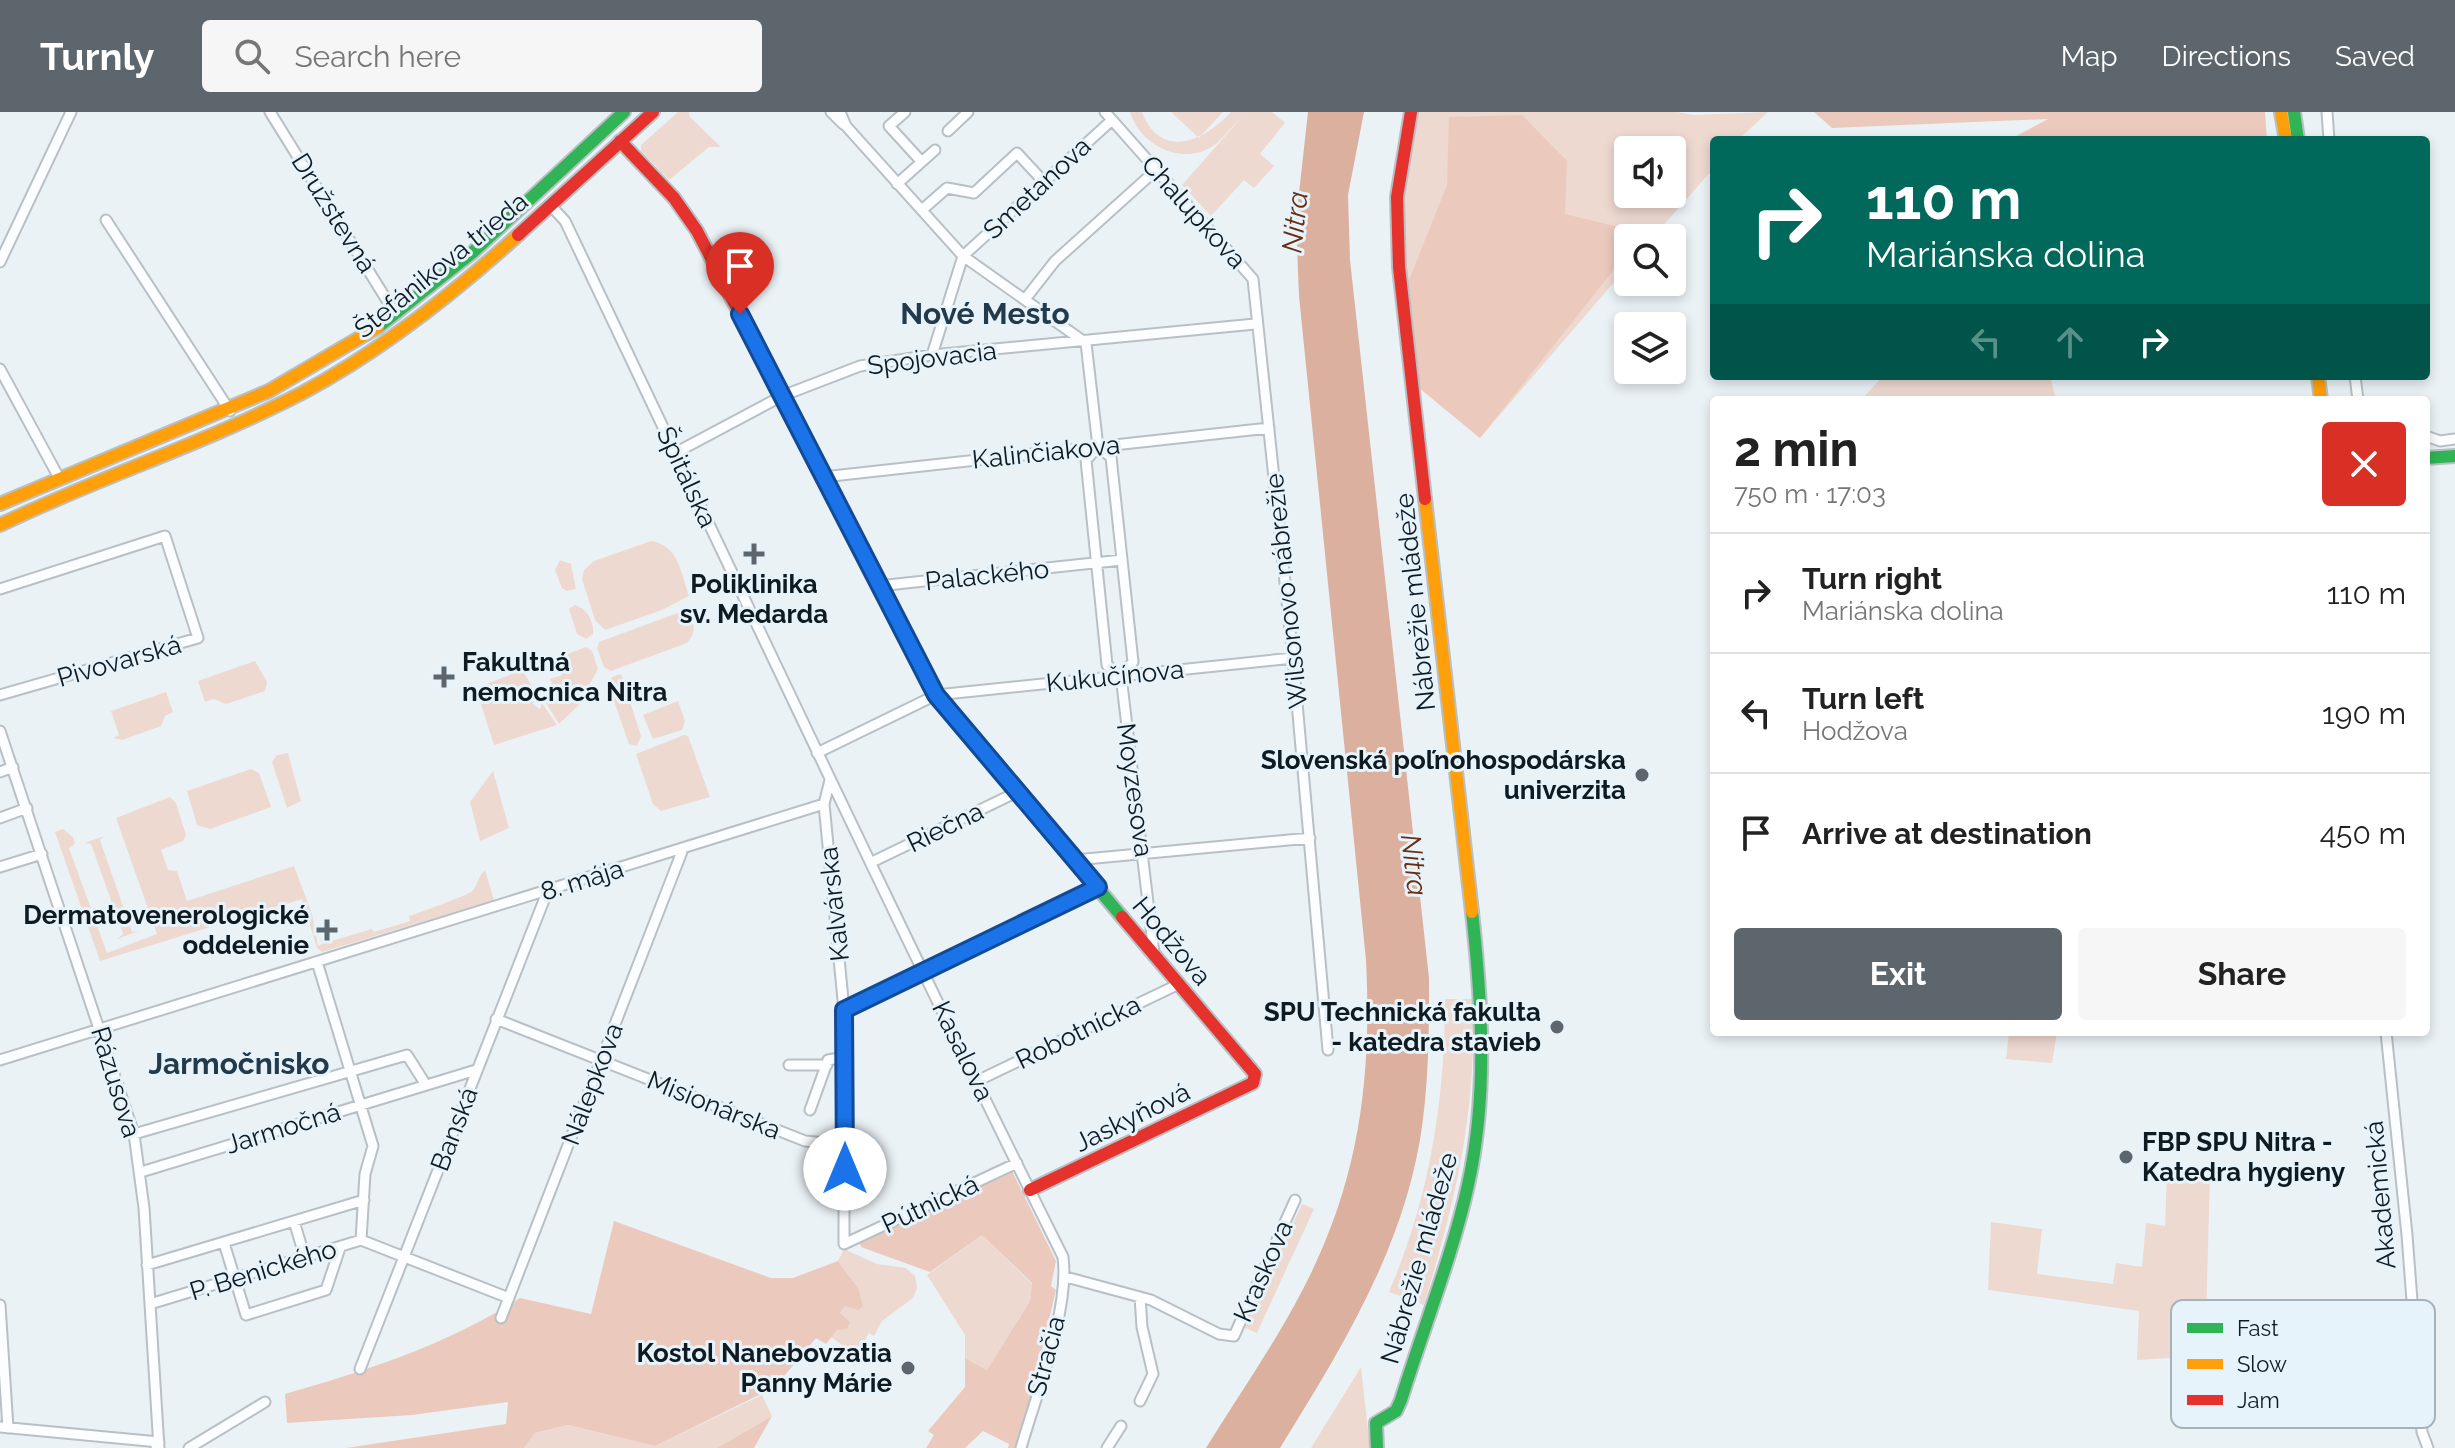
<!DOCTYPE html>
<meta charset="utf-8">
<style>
body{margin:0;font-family:Raleway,sans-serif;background:#f6f6f6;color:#222;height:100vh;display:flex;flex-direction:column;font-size:30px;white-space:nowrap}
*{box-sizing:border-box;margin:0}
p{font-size:26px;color:#767676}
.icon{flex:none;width:44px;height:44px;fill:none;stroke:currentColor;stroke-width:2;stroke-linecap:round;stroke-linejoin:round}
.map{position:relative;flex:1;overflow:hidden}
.panel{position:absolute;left:1710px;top:284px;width:720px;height:640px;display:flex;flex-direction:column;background:#fff;border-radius:8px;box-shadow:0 4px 12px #0003}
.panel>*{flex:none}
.guide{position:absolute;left:1710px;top:24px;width:720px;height:244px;border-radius:8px;box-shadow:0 4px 12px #0003;background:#00695c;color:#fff;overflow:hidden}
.tools{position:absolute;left:1614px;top:24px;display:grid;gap:16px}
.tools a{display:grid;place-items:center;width:72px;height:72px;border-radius:8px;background:#fff;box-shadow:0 4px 12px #0003;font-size:40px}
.pin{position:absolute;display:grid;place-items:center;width:68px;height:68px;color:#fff;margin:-82px -34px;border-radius:50% 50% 50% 0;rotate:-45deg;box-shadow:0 0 8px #0007}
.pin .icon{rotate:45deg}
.me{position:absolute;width:88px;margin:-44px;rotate:0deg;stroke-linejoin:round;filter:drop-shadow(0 0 6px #0008)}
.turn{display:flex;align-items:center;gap:28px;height:168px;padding:0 24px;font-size:36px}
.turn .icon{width:104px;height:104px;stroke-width:2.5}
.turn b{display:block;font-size:56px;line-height:68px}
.lanes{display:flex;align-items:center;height:76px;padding:0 24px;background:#0003;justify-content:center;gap:40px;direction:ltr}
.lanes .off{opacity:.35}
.round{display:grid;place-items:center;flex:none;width:84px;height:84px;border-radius:8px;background:#f6f6f6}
.summary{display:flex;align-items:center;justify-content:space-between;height:136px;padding:0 24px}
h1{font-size:48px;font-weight:700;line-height:60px}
.cta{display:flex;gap:16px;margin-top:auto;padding:16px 24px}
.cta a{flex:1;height:92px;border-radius:8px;background:#5c666c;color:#fff;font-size:32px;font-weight:700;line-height:92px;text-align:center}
.cta a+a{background:#f6f6f6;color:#222}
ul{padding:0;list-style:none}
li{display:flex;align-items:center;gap:24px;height:120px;padding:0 24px;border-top:2px solid #e0e0e0}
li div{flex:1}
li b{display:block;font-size:30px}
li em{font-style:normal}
header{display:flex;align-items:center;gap:48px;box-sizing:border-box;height:112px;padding:0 40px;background:#5c666c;color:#fff}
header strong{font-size:38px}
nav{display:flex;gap:44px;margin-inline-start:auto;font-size:28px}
.search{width:560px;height:72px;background:#f6f6f6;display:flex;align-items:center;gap:20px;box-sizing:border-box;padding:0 28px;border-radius:8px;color:#767676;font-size:30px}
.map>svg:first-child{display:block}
.green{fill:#eed9d0;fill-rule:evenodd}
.forest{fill:#ebcabd}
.water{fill:#dbb09e}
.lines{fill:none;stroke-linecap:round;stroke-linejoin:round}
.street-casing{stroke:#b8c0c6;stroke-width:13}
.fast-casing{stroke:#b8c0c6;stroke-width:16}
.slow-casing{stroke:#b8c0c6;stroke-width:16}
.jam-casing{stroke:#b8c0c6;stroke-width:16}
.street{stroke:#fcfdfe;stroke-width:9}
.fast{stroke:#30b455;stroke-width:12}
.slow{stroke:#ff9f0a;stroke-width:12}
.jam{stroke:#e5322d;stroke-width:12}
.route-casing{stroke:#114b97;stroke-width:20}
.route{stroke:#1a73e8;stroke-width:14}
.poi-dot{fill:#5c666c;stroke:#e7f3fb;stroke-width:3}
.labels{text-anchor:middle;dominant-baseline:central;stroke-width:6;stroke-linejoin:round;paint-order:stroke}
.street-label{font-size:26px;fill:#0f1a21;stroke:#e7f3fb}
.poi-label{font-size:26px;font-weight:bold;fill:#0f1a21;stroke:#e7f3fb;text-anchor:end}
.water-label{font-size:28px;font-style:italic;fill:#692e12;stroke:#e7f3fb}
.quarter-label{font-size:30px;font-weight:bold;fill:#223a4a;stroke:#e7f3fb}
.key{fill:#e7f3fb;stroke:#a6b2ba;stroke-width:2}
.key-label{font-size:22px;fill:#0f1a21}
</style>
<header>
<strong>Turnly</strong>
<div class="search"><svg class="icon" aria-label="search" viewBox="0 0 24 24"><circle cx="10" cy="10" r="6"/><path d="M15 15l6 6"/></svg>Search here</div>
<nav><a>Map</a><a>Directions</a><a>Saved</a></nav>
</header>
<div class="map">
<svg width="2455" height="1336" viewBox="0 0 2455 1336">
<rect width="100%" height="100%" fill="#ebf2f6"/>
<path class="green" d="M678 0H689L690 5 721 35H709L669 68 641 39V33Z
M1130 0H1142C1161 49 1205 29 1231 0H1272L1285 11 1260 42 1274 54 1254 76 1244 68 1211 104 1182 73 1242 5C1233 13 1225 24 1216 32 1184 56 1140 34 1130 0Z
M1171 0H1223L1199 26Z
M1416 0H1677L1694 3 1768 0 1738 28H1714V56L1652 126H1628V154L1480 326 1418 275 1404 152 1403 74ZM1628 38H1672V82H1628Z
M1883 264H2050L2056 288H1861Z
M651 429C678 433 681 460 689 484L662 498 605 518 595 508 582 467 584 458 594 449Z
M560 448 571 452 576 477 567 479 562 476 555 458Z
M575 493C588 497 594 510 593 522L586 527 577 522 569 497Z
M683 499 690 503C695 515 696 521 687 531L611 559 604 555 597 536 599 530Z
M586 535 592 539 598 557 578 594 559 612 541 583 554 578 550 567 562 563 559 555 531 562 530 556Z
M255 549 267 570 265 579 226 592 214 587 205 590 198 569Z
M522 558 537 582 533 592 540 597 542 591 557 613 494 633 476 576Z
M621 562 641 624 637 634 629 632 608 572 612 565Z
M166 580 173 600 165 604 161 614 122 628 113 626 119 623 111 599Z
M678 589 685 609 682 618 653 627 643 603Z
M684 623 688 624 710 685 661 699 653 692 636 642Z
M288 641 301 689 287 696 272 650 277 643Z
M251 657 259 661 271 695 210 717 197 713 187 679Z
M493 659 509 716 480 729 470 690Z
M170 685 176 691 186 723 183 729 161 738 168 758 177 759 187 789 294 754 312 802 318 834 322 832 320 826 325 831 372 817 374 820 410 809 409 804C415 802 467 784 472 779 478 773 478 764 485 758L494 788 322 840 317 836 302 787 100 849 55 720 63 717 73 725 75 732 69 736 107 841 157 822 116 706Z
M105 724 100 728 132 820 139 819 117 827 123 822 91 732 84 731Z
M1445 887H1473C1476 1004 1457 1082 1424 1193L1389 1180C1429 1087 1445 989 1445 887Z
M2009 920H2057L2052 951 2006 947Z
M2167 1060 2210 1064 2205 1244 2137 1248 2139 1199 1988 1178 1991 1110 2042 1117 2037 1162 2113 1172 2116 1151 2142 1155 2146 1111 2165 1114Z
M1302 1092 1314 1097 1257 1221 1245 1216Z
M982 1123 1032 1172 1030 1189 987 1258 965 1246V1223L927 1163Z
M844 1137 877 1152 906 1156 915 1164 917 1176 913 1186 882 1209 874 1224 869 1221 864 1230 869 1233 862 1242 860 1237 856 1239 858 1244 831 1225 837 1218 840 1201 858 1176 838 1149Z
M1361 1255 1370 1336H1311Z
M762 1283 772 1304 717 1336H524L535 1321 568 1313 655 1334Z"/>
<path class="forest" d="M1814 0H2265L2267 28H2009L2048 7 1832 16Z
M1522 3 1567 49 1565 102 1643 121 1639 126H1628V140L1480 326 1418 275 1407 173 1447 73 1449 5Z
M1012 1059 1056 1149 1051 1174 1056 1178 1019 1336H1008L1009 1332 983 1319 965 1336H926L934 1323 928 1319 965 1275V1246L987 1258 1030 1189 1032 1171 982 1123 930 1160 861 1135 859 1128Z
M614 1109 771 1166H793L838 1149 858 1176 863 1194 858 1198 845 1194 840 1201 850 1210 847 1217 837 1218 826 1232 816 1226 775 1275 655 1334 568 1313 535 1321 524 1336H346L506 1312 508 1290 412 1303 287 1311 285 1282C366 1259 449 1232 520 1186L591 1202Z
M772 1304 754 1336H717Z"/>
<path class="water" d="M1308 0H1364L1348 83 1350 148 1429 866C1429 913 1429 960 1423 1007 1408 1130 1343 1234 1280 1336H1206C1238 1284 1274 1233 1302 1179 1359 1071 1372 968 1366 848L1299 184 1296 108Z"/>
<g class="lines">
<g class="street-casing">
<path id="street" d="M270 0 396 203
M831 0 843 12
M840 0 846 14 963 144 1086 231
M905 0 889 14 921 49
M1105 0 1253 167 1293 546 1328 938
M2327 0 2329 28
M948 19 968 0
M897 72 935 38
M550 93 565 109C730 455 892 802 1063 1145 1070 1197 1036 1283 1021 1336
M923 97 947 76 974 81 1017 41 1044 70
M106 108 230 299
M0 150 71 0
M1026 186 1055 149 1156 58
M1086 231 1098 335 1111 345 1133 550 1121 564 1107 553 1086 348 1098 335
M932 243 963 144 1112 8
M0 257 58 364
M2355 264 2358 288
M2426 324 2440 329 2455 327
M675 341 782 284 860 254 932 243 1255 212
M823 365 1269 316
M878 474 1122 448
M0 477 165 424 198 526 0 583
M1121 564 1154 841
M0 619 134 1022 144 1096 159 1336
M817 641 936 583 1293 546
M0 660 13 655
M830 668 824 692 844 898V1132L1017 1051
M0 706 27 696
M1075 748 1310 726
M872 750 1017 680
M0 755 42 742
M317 850 373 1034 365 1062 361 1128
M844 898 1098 775
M496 907 805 1029 846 1033
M2386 920 2407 1123 2422 1320 2428 1336
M0 948 824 692
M789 953H827
M977 969 1179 872
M810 998 828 948 845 945
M134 1022 407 943 426 973
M141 1060 476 958
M294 1109 305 1146
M224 1131 246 1203 326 1178 340 1136
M147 1153 364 1088
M1066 1165 1151 1188 1219 1222 1234 1224 1295 1088
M150 1192 361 1128 509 1186
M0 1193 8 1316
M501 1206 683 737
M360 1257 548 778
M1140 1289 1153 1262 1142 1215 1140 1185
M0 1315 159 1330 156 1334
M189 1336 265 1290
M1107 1336 1121 1314"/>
</g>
<g class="fast-casing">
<path id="fast" d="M2294 0 2298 28
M378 215 473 140 624 0
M2426 346 2455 344
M847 409 936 583 1122 805
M1377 1336 1376 1311 1396 1299 1401 1288C1422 1220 1453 1142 1468 1073 1488 983 1482 891 1472 800"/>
</g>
<g class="slow-casing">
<path id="slow" d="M2281 0 2286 28
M2318 264 2321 288
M1425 387 1472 800
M0 392 269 279 378 215
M0 413C99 365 204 332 302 281 381 239 452 183 518 123"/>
</g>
<g class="jam-casing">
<path id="jam" d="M1411 0 1397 85 1399 155 1425 387
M620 29 674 86 697 119 847 409
M518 123 653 0
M1030 1078 1253 971 1255 962 1122 805"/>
</g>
<use href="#street" class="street"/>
<use href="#fast" class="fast"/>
<use href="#slow" class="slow"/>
<use href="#jam" class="jam"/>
</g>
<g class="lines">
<g class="route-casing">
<path id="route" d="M740 202 936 583 1098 775 844 898 845 1057"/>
</g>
<use href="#route" class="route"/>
</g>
<g class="poi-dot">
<path d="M750 430h8v8h8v8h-8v8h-8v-8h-8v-8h8z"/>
<path d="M440 553h8v8h8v8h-8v8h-8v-8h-8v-8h8z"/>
<circle cx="1642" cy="663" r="8"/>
<path d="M323 806h8v8h8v8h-8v8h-8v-8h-8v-8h8z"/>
<circle cx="1557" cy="915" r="8"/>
<circle cx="2126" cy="1045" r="8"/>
<circle cx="908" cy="1256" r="8"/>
</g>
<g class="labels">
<g class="street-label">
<text transform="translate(1037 76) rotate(-43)">Smetanova</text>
<text transform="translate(1194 100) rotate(48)">Chalupkova</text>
<text transform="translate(334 101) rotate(58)">Družstevná</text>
<text transform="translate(441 153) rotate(-39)">Štefánikova trieda</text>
<text transform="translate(932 246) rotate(-7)">Spojovacia</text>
<text transform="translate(1046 340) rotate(-6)">Kalinčiakova</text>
<text transform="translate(687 365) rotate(65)">Špitálska</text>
<text transform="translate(987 463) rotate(-6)">Palackého</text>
<text transform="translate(1286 479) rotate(-96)">Wilsonovo nábrežie</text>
<text transform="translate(1415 490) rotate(-96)">Nábrežie mládeže</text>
<text transform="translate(119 549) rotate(-16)">Pivovarská</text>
<text transform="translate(1115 564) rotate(-6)">Kukučínova</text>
<text transform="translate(1135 678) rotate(82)">Moyzesova</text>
<text transform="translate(945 715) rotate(-26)">Riečna</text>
<text transform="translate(582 768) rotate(-17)">8. mája</text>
<text transform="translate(834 792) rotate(-96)">Kalvárska</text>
<text transform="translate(1172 829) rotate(50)">Hodžova</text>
<text transform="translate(1078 920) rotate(-26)">Robotnícka</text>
<text transform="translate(963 939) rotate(64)">Kasalova</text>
<text transform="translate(116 970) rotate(73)">Rázusova</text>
<text transform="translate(592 972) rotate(-69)">Nálepkova</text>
<text transform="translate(714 993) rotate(22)">Misionárska</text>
<text transform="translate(1132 1005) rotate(-26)">Jaskyňová</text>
<text transform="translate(283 1016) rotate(-17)">Jarmočná</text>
<text transform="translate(454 1017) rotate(-69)">Banská</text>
<text transform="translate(2380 1083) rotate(-95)">Akademická</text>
<text transform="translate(930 1092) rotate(-25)">Pútnická</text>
<text transform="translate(1419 1146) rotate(-74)">Nábrežie mládeže</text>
<text transform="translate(263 1158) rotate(-17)">P. Benického</text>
<text transform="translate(1263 1159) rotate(-66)">Kraskova</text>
<text transform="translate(1046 1244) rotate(-75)">Stračia</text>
</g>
<g class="poi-label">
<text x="754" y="472" text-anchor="middle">Poliklinika<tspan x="754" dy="30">sv. Medarda</tspan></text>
<text x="462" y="550" text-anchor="start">Fakultná<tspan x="462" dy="30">nemocnica Nitra</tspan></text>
<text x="1626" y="648">Slovenská poľnohospodárska<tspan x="1626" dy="30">univerzita</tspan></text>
<text x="309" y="803">Dermatovenerologické<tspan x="309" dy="30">oddelenie</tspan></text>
<text x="1541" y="900">SPU Technická fakulta<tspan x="1541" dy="30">- katedra stavieb</tspan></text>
<text x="2142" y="1030" text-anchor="start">FBP SPU Nitra -<tspan x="2142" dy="30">Katedra hygieny</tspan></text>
<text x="892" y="1241">Kostol Nanebovzatia<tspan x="892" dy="30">Panny Márie</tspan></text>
</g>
<g class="water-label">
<text transform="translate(1295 110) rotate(-84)">Nitra</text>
<text transform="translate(1414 753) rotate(83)">Nitra</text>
</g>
<g class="quarter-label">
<text x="985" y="201">Nové Mesto</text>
<text x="239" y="951">Jarmočnisko</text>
</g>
</g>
<rect x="2171" y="1188" width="264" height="128" rx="12" class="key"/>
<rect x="2187" y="1211" width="36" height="10" fill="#30b455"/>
<rect x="2187" y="1247" width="36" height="10" fill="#ff9f0a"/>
<rect x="2187" y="1283" width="36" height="10" fill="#e5322d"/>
<g class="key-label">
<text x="2237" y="1224">Fast</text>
<text x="2237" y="1260">Slow</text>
<text x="2237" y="1296">Jam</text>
</g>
</svg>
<div class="tools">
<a><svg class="icon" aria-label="sound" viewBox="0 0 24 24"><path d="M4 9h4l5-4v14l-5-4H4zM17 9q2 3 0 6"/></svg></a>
<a><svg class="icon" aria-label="search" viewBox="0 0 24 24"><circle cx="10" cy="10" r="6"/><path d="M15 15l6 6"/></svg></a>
<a><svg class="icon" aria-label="layers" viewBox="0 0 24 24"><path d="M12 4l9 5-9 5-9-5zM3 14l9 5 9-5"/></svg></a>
</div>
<div class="pin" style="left:740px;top:202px;background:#d93025"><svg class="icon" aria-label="arrive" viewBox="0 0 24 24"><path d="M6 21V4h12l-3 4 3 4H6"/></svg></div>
<svg class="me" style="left:845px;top:1057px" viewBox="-20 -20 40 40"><circle r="19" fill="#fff"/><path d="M0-13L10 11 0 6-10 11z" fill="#1a73e8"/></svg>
<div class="guide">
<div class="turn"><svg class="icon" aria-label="right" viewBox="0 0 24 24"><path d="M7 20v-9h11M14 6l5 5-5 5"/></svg><div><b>110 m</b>Mariánska dolina</div></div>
<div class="lanes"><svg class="icon off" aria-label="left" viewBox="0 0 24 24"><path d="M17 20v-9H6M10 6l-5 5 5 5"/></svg><svg class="icon off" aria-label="ahead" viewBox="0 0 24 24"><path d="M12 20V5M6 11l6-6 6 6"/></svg><svg class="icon" aria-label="right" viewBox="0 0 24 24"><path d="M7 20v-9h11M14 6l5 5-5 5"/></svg></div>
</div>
<section class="panel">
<div class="summary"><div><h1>2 min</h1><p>750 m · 17:03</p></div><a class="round" style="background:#d93025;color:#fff"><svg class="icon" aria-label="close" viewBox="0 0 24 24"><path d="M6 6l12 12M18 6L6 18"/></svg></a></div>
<ul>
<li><svg class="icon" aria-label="right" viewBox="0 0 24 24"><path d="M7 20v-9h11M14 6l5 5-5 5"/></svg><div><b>Turn right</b><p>Mariánska dolina</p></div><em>110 m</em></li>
<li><svg class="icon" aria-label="left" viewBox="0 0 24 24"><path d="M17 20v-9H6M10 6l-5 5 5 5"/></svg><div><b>Turn left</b><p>Hodžova</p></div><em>190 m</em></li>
<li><svg class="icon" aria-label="arrive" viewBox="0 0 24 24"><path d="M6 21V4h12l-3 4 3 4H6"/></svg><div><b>Arrive at destination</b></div><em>450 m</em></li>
</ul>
<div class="cta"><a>Exit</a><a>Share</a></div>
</section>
</div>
